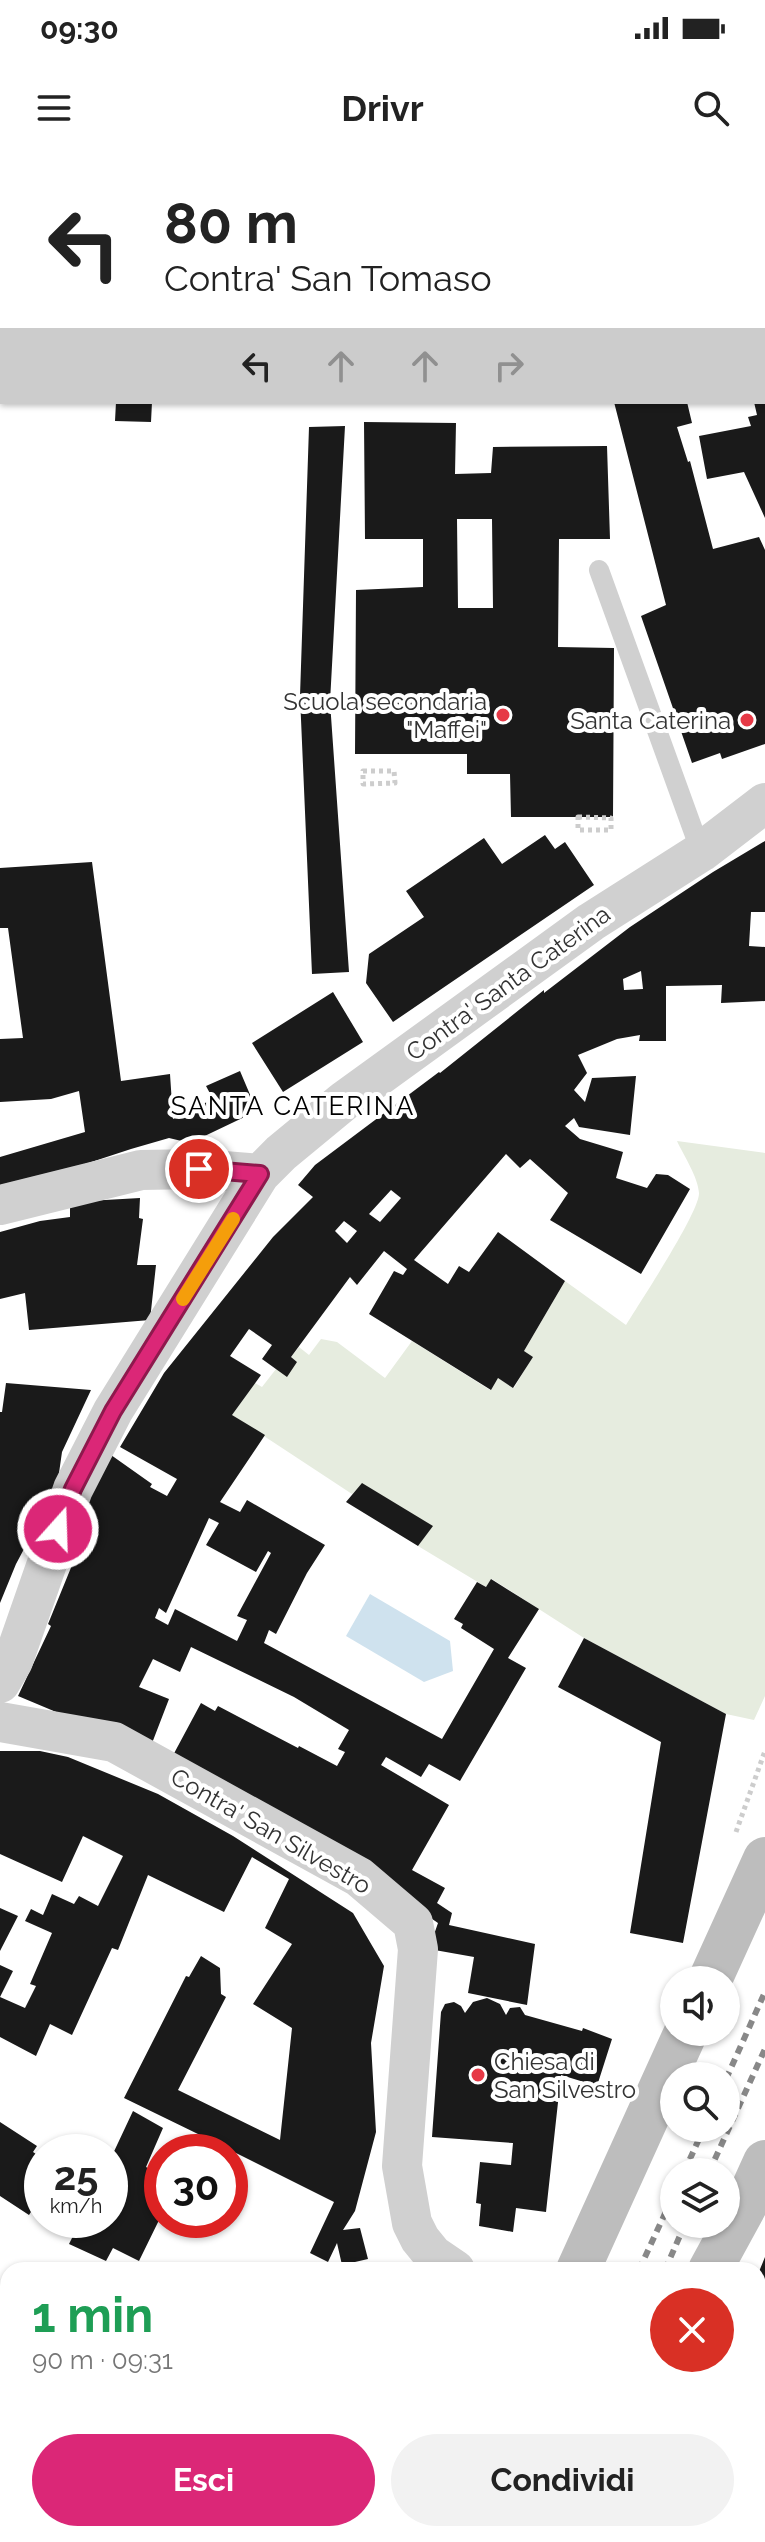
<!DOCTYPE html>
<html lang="it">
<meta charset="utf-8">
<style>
body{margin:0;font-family:Raleway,sans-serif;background:#f2f2f2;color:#222;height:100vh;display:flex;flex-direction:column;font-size:30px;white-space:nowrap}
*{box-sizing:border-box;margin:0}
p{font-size:26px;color:#767676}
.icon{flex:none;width:44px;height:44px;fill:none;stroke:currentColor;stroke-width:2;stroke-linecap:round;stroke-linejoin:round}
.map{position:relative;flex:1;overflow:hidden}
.side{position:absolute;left:0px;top:2102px;width:766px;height:280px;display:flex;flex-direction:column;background:#fff;border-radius:24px 24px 0 0;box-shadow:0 2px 6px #0004}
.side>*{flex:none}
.top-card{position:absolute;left:0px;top:0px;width:766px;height:244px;box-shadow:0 2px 6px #0004;background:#fff;color:#222;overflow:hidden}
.buttons{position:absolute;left:660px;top:1806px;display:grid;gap:16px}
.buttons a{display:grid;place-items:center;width:80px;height:80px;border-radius:50%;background:#fff;box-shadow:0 2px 6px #0004;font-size:40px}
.speed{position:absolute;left:24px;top:1974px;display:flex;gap:16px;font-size:40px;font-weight:700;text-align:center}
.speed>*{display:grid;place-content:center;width:104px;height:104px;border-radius:50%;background:#fff;box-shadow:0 2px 6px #0004;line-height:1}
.speed small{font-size:20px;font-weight:400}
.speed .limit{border:12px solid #d22;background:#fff;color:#111}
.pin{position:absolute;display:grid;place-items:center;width:68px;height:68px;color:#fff;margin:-34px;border:4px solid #fff;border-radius:50%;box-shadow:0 2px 8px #0007}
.me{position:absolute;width:88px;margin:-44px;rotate:20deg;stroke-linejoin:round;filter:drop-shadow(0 0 6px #0008)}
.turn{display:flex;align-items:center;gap:28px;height:168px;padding:0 32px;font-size:36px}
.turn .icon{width:104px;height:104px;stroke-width:2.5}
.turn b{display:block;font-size:56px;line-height:68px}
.lanes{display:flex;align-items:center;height:76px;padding:0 32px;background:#0003;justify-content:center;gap:40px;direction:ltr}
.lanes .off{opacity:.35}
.round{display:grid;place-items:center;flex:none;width:84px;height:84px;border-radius:42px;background:#f2f2f2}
.head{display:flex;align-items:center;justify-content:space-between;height:136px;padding:0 32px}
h1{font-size:48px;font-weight:700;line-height:60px;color:#1e9e55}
.button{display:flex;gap:16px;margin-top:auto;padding:16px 32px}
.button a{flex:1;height:92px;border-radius:48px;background:#db2777;color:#fff;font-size:32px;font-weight:700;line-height:92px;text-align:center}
.button a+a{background:#f2f2f2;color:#222}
.status{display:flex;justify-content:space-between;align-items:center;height:56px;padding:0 40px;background:#fff;direction:ltr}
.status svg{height:22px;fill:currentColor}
header{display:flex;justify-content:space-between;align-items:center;height:104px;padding:0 32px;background:#fff;font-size:36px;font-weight:700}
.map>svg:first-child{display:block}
.green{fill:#e6ecdf}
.water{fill:#cfe2ee}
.building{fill:#1a1a1a;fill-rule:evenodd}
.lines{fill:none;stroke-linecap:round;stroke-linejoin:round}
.path{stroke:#cdcdcd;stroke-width:5;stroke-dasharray:4 4;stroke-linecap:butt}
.lane{stroke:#d0d0d0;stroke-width:20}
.street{stroke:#d0d0d0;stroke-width:40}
.secondary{stroke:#bdbdbd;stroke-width:44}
.rail{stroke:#888;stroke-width:6;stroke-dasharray:8 6;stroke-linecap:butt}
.route-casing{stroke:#8e194d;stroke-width:20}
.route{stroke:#db2777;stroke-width:14}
.slow{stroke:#f59e0b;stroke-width:14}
.poi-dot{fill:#e63946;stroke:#fff;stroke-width:3}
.labels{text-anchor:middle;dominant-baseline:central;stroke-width:8;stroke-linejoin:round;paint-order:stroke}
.poi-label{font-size:24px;fill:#333;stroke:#fff;text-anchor:end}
.street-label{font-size:24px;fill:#333;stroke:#fff}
.neighbourhood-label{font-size:26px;letter-spacing:2px;fill:#000;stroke:#fff}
</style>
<div class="status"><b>09:30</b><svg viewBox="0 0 49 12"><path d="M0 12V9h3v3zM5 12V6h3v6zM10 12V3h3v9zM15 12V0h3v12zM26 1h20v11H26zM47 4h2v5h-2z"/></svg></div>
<header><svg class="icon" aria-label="menu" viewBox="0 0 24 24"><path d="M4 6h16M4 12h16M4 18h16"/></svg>Drivr<svg class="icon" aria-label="search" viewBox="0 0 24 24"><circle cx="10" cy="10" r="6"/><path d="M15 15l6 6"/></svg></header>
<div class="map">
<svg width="765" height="2382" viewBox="0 0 765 2382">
<rect width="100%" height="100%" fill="#fff"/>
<path class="green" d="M677 981 765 993V1536L754 1560 726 1554 584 1478 492 1419 486 1427 418 1386 432 1366 363 1324 352 1334 232 1255 255 1223 262 1227 276 1209 297 1202 291 1197 299 1187 309 1195 321 1179 337 1182 385 1218 412 1181 490 1230 498 1218 514 1228 532 1197 524 1191 565 1121 626 1165C639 1144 700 1051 699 1033 698 1017 684 996 677 981Z
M662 2374H739L746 2376 752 2382H648Z"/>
<path class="water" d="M370 1434 450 1481 453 1511 424 1522 346 1476Z"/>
<path class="building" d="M116 242H152L151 262 115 261Z
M614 242H687L692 263 677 267 688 302 690 301 713 389 759 377 765 390V584L722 599 720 593 692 603 641 456 666 445Z
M754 242H765V358L744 312 707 319 699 276 751 266 748 257 757 255Z
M364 262 456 263 455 314 491 313 493 287 607 286 610 379H559L558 487 614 488 613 657H511L510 614H467V594H355L356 430 423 427V379H365ZM457 359H492L493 448H458Z
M345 266 330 542 349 812 312 814 300 536 309 267Z
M545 675 555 689 565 682 594 725 393 862 366 823 369 794 424 757 406 731 484 678 502 704Z
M765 681V752H751L749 786 765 787V841L721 843 722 825 666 826V881H639L640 875 617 879 578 895 587 913 574 930 585 942 592 918 636 916 630 975 579 967 574 958 565 966 580 979 623 992 616 1018 647 1028 656 1014 668 1015 690 1029 641 1114 550 1060 568 1033 530 999 520 1008 506 994 414 1100 448 1124 459 1106 469 1112 498 1072 565 1121 524 1191 533 1197 513 1228 498 1218 491 1230 369 1154 394 1111 403 1115 407 1109 384 1091 357 1125 350 1117 291 1197 297 1202 287 1217 262 1199 272 1185 249 1169 230 1196 261 1215 232 1255 265 1275 220 1342 240 1352 247 1340 325 1385 307 1413 276 1474 269 1470 264 1483 442 1579 494 1489 461 1468 463 1464 454 1459 477 1422 486 1427 491 1419 539 1449 508 1498 526 1508 460 1621 429 1604 421 1617 386 1597 381 1605 449 1645 412 1710 445 1728 437 1743 452 1753 449 1765 535 1784 527 1845 468 1833 474 1797 429 1789 438 1763 397 1735 171 1599 201 1543 215 1551 218 1546 298 1588 299 1586 337 1606 345 1592 338 1589 349 1570 294 1537 191 1487 180 1512 153 1499 139 1527 169 1539 149 1591 18 1536 51 1466 48 1464 79 1388 65 1383 111 1295 152 1324 150 1327 167 1336 177 1319 120 1287 164 1213 273 1077 313 1037 298 1025 315 1005 439 912 440 913 544 830V833L630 767 713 712ZM641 811 643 829 624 830 623 819ZM391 1030 401 1038 380 1062 369 1054ZM344 1061 357 1071 347 1083 335 1071ZM209 1358 219 1363 206 1385 256 1412 268 1391 271 1393 237 1456 247 1460 237 1481 175 1449 168 1465 155 1458 159 1448 166 1453Z
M92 702 121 921 170 914 173 959 213 939 206 926 240 911 257 951 190 983 169 978 131 989 0 1032V997L85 972 79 931 51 939 0 942V879L23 878 8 768H0V708Z
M333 832 363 882 283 932 252 883Z
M140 1038 139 1058 143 1059 137 1105H156L150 1160 29 1170 25 1133 0 1139V1072L40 1061 70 1057V1042Z
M6 1223 91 1230 62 1292 57 1327 16 1404 0 1443V1252H2Z
M362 1323 433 1366 418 1386 346 1342Z
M584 1478 726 1554 683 1783 630 1773 661 1582 558 1527Z
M0 1591H40L68 1597 158 1634 233 1676 353 1753 384 1806 371 1883 376 1972 355 2051 343 2070 360 2068 368 2099 342 2105 337 2083 328 2102 310 2093 334 2042 236 1993 230 2004V1992H193L200 1975 124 1938 186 1816 189 1817 201 1796 220 1808 221 1834 226 1837 178 1930 280 1980 292 1868 253 1844 292 1784 265 1768 289 1719 252 1697 224 1752 148 1715 118 1790 112 1788 72 1875 50 1864 36 1896 0 1877V1805L13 1811 0 1837 25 1848 36 1826 30 1824 52 1773 25 1761 31 1749 43 1755 52 1734 74 1744 79 1736 98 1746 123 1696 83 1676 62 1722 0 1694Z
M0 1748 18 1756 0 1791Z
M487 1838 500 1844 506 1855 510 1848 520 1847 525 1855 582 1871 583 1868 612 1879 597 1926 561 1915 546 2052 516 2048 513 2072 479 2066 481 2044 476 2043 480 2002 511 2005 513 1983 432 1977 441 1852 445 1844 454 1842 461 1846 465 1853 473 1842Z
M133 1951 163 1968 146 2007 162 2015V2029L155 2044 162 2047V2054L139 2101 113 2088 106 2101 69 2084 81 2060H110V2000Z
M0 1962 37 1986 33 1992 42 1998V2035L29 2055 0 2036Z
M765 2097V2180L758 2174V2114Z
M8 2183V2244L0 2236V2191Z
M765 2248V2284L758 2276V2249Z
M57 2374H104L106 2377 101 2382H64Z"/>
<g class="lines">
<path class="path" d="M265 0 267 2
M730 0V2
M363 611H394L395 623 363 624Z
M578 657 611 658V670H578Z
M736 1672 765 1591
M332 2382 343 2374"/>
<path class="lane" d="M599 410 701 692"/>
<path class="street" d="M0 1045 141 1010 199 1009 260 1014
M0 1523 13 1501 73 1329 113 1251 260 1014 281 993 344 941 591 762 701 692 765 643
M0 1562 114 1582 359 1717 413 1763 418 1789 402 2006 412 2063 420 2079 433 2095 455 2110
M758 2315 765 2324
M0 2334 8 2344
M33 2374 40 2382"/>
<path class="secondary" d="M326 0 329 2
M529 2 548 0
M710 1820 765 1699
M578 2110 686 1872
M710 2110 746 2044 765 2002
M758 2223 765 2221
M400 2382 413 2374
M576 2382 580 2374"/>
<path class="rail" d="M726 1919 765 1832
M684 2012 704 1968
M709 2012 765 1889
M639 2110 674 2034
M665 2110 685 2064
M517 2382 520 2374
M537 2382 540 2374"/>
</g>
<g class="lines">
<g class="route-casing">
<path id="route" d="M58 1369 73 1329 113 1251 260 1014 199 1009"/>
</g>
<use href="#route" class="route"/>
<path class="slow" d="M183 1139 233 1059"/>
</g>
<g class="poi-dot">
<circle cx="503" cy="555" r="8"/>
<circle cx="747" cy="560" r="8"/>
<circle cx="478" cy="1915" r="8"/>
</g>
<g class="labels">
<g class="poi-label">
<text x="487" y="541">Scuola secondaria<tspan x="487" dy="28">"Maffei"</tspan></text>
<text x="731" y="560">Santa Caterina</text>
<text x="494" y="1901" text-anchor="start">Chiesa di<tspan x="494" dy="28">San Silvestro</tspan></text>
</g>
<g class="street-label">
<text transform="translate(508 823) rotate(-36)">Contra' Santa Caterina</text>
<text transform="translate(271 1671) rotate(30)">Contra' San Silvestro</text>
</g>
<g class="neighbourhood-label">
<text x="293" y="946">SANTA CATERINA</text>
</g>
</g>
</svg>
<div class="buttons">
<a><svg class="icon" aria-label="sound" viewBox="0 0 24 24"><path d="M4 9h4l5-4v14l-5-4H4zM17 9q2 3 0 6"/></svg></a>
<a><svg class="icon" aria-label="search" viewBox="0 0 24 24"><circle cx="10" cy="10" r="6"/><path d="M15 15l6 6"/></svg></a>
<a><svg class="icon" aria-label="layers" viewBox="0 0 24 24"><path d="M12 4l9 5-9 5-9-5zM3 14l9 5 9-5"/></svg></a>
</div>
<div class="speed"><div>25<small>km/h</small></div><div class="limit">30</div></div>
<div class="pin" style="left:199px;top:1009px;background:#d93025"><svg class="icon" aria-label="arrive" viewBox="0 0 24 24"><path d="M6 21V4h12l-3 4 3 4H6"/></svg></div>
<svg class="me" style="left:58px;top:1369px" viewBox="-20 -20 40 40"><circle r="17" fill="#db2777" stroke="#fff" stroke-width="3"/><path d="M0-11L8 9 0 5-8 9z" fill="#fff"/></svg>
<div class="top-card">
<div class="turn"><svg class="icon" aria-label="left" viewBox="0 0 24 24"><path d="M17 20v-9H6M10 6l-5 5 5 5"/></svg><div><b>80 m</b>Contra' San Tomaso</div></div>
<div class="lanes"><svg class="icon" aria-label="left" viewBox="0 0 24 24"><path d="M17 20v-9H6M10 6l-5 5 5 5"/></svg><svg class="icon off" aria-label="ahead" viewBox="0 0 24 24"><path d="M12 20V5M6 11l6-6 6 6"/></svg><svg class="icon off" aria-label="ahead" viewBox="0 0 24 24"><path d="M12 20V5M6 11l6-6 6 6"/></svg><svg class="icon off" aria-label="right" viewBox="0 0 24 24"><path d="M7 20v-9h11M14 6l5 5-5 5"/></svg></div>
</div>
<section class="side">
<div class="head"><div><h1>1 min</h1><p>90 m · 09:31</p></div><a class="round" style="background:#d93025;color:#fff"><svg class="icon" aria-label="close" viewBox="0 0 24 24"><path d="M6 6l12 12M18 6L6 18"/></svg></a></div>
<div class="button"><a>Esci</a><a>Condividi</a></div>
</section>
</div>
